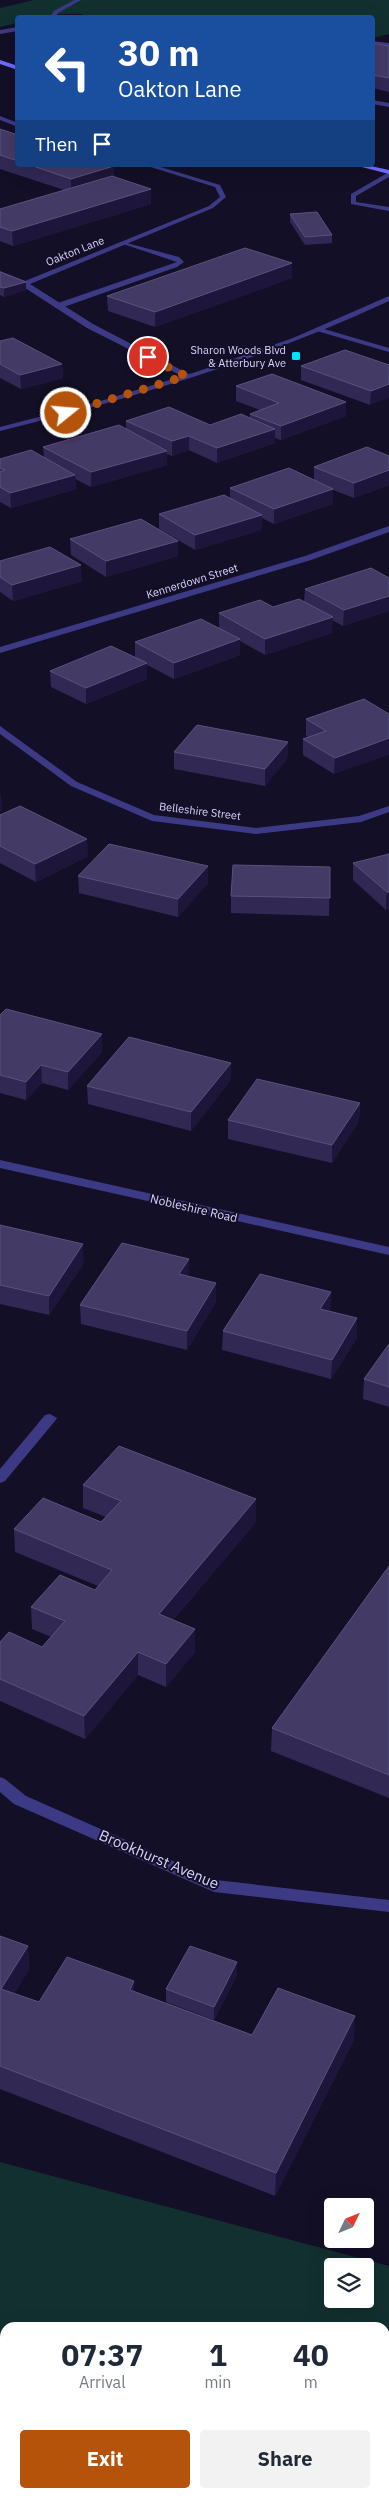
<!DOCTYPE html>
<style>
body{margin:0;font-family:"IBM Plex Sans",sans-serif;background:#f2f2f3;color:#1f2937;height:100vh;display:flex;flex-direction:column;font-size:19px;white-space:nowrap}
*{box-sizing:border-box;margin:0}
p{font-size:16px;color:#747a83}
.icon{flex:none;width:28px;height:28px;fill:none;stroke:currentColor;stroke-width:2;stroke-linecap:round;stroke-linejoin:round}
.map{position:relative;flex:1;overflow:hidden}
.sheet{position:absolute;left:0px;top:2322px;width:390px;height:176px;display:flex;flex-direction:column;background:#fff;border-radius:15px 15px 0 0;box-shadow:0 5px 20px #0002}
.sheet>*{flex:none}
.guide{position:absolute;left:15px;top:15px;width:360px;height:152px;border-radius:5px;box-shadow:0 5px 20px #0002;background:#1a4fa0;color:#fff;overflow:hidden}
.needle{width:32px;rotate:47deg}
.tools{position:absolute;left:324px;top:2198px;display:grid;gap:10px}
.tools a{display:grid;place-items:center;width:50px;height:50px;border-radius:5px;background:#fff;box-shadow:0 5px 20px #0002;font-size:25px}
.pin{position:absolute;display:grid;place-items:center;width:42px;height:42px;color:#fff;margin:-21px;border:2px solid #fff;border-radius:50%;box-shadow:0 1px 5px #0007}
.me{position:absolute;width:55px;margin:-28px;rotate:73deg;stroke-linejoin:round;filter:drop-shadow(0 0 4px #0008)}
.turn{display:flex;align-items:center;gap:18px;height:105px;padding:0 20px;font-size:22px}
.turn .icon{width:65px;height:65px;stroke-width:2.5}
.turn b{display:block;font-size:35px;line-height:42px}
.then{display:flex;align-items:center;height:48px;padding:0 20px;background:#0003;gap:10px;font-size:19px}
.eta{display:flex;justify-content:space-evenly;align-items:center;height:85px;text-align:center}
.eta b{font-size:30px;font-weight:800;line-height:35px}
.button{display:flex;gap:10px;margin-top:auto;padding:10px 20px}
.button a{flex:1;height:58px;border-radius:5px;background:#b45309;color:#fff;font-size:20px;font-weight:800;line-height:58px;text-align:center}
.button a+a{background:#f2f2f3;color:#1f2937}
.map>svg:first-child{display:block}
.green{fill:#12302f;fill-rule:evenodd}
.lines{fill:none;stroke-linecap:round;stroke-linejoin:round}
.service{fill:#3d3a85;fill-rule:evenodd}
.minor{fill:#3d3a85;fill-rule:evenodd}
.tertiary{fill:#3d3a85;fill-rule:evenodd}
.secondary{fill:#6f6bff;fill-rule:evenodd}
.wall{fill:#312854}
.shaded-wall{fill:#1d163a}
.building{fill:#433a66;stroke:#5a527e}
.route{stroke:#b45309;stroke-width:9;stroke-dasharray:0 16.2}
.poi-dot{fill:#00e5ff;stroke:#130f26;stroke-width:2}
.labels{text-anchor:middle;dominant-baseline:central;stroke-width:4;stroke-linejoin:round;paint-order:stroke}
.far-street-label{font-size:11px;fill:#d9d4ff;stroke:#130f26}
.far-poi-label{font-size:11px;fill:#d9d4ff;stroke:#130f26;text-anchor:end}
.street-label{font-size:12px;fill:#d9d4ff;stroke:#130f26}
.near-street-label{font-size:15px;fill:#d9d4ff;stroke:#130f26}
</style>
<div class="map">
<svg width="389" height="2498" viewBox="0 0 389 2498">
<rect width="100%" height="100%" fill="#130f26"/>
<path class="green" d="M34 0H389V34L373 38 372 18H83L82 14C60 13 39 17 18 18L17 23 0 27V8Z
M0 2162 389 2266V2498H0ZM365 2266V2299H332V2266ZM5 2328H385V2494H5Z"/>
<g class="lines">
<path class="service" d="M74 0H81L58 13 54 18H49L54 11Z
M18 27V31L0 34V30Z
M372 41 389 43V47L372 45Z
M372 100 389 103V107L372 104Z
M389 172V177L356 196V202L389 207V211L351 204V194Z
M123 242 179 257 184 262 177 267 61 308H55V304L177 262 123 244Z
M50 1414 57 1418 55 1421 5 1481 0 1483V1469L45 1415Z"/>
<path class="minor" d="M0 116 18 123V127L0 120Z
M144 165H154L220 185 226 197 213 208 30 284 93 324 189 374 190 376 186 378 87 328 22 286 0 276V271L25 281 209 206 220 197 215 187Z
M317 327 389 348V352L317 331Z
M389 526V532L311 560 0 653V647L305 556Z
M0 726 77 782 154 815 256 828 359 816 389 806V812L361 822 256 834 152 821 71 786 0 734Z
M0 1160 389 1247V1255L0 1168Z
M0 1777 5 1779 26 1796 216 1880 389 1900V1912L214 1892 14 1804 0 1792Z"/>
<path class="tertiary" d="M389 296V301C264 359 134 398 0 431V427L97 402 196 372 293 338Z"/>
<path class="secondary" d="M0 60 18 66V70L0 64Z
M354 165H366L389 170V174Z"/>
</g>
<path class="wall" d="M372 43 389 46V92L372 88Z
M0 129 18 135V165H110L114 166V177L151 204 13 246 0 241V209L64 190 0 169Z
M290 214 332 235V243L305 245 290 222Z
M292 263V278L155 327 108 311 107 296Z
M0 272 26 282V290L4 297 0 295Z
M0 341 62 364 63 378 21 389 0 378Z
M389 365 370 405 301 380V366Z
M236 386 346 416 281 440 275 438V443L217 463 189 450 172 456 167 454V465L91 487 75 479 76 489 11 508 0 502V459L44 457 43 447 126 429V421L210 425 250 418V414L260 410 236 401Z
M389 446V485L354 498 333 490V504L274 524 262 518 261 530 195 550 159 529V514L230 498V488L314 480V467L389 456Z
M70 539 178 541V556L106 577 71 555Z
M0 561 82 581 13 601 0 592Z
M389 578V611L343 626 332 620V633L265 655 240 641V655L174 679 147 665V679L86 704 51 687 50 671 135 657V642L219 628V613L273 607 304 601 305 589Z
M364 699 334 774 303 755V739L308 737 306 736V719Z
M288 742 287 759 265 786 174 769V752Z
M0 815 88 856 36 882 0 863Z
M389 854 386 910 353 880V863Z
M330 867 329 916 231 913V896Z
M78 876 208 883 178 917 79 893Z
M0 1015 102 1034V1052L68 1090 42 1083 26 1100 0 1093Z
M231 1063 230 1081 191 1131 88 1104 87 1086Z
M360 1103 359 1121 332 1163 228 1139V1120Z
M0 1225 84 1263 49 1315 0 1304Z
M189 1259V1277L216 1302 187 1350 81 1324 80 1305Z
M331 1292 330 1311 357 1318V1338L331 1379 222 1350 223 1331Z
M389 1344V1407L363 1399 364 1379Z
M83 1485 256 1522 173 1620 195 1652 166 1687 138 1675 85 1739 0 1701V1642L42 1647 51 1637 32 1629 31 1607 95 1590 98 1586 15 1552 14 1529 101 1522 106 1517 83 1508Z
M389 1566V1798L271 1751 272 1728Z
M0 1936 28 1946 29 1970 14 1993 39 2002 134 1981V1991L252 2035 354 2040 275 2196 0 2089Z
M237 1975 214 2020 166 2002V1989Z"/>
<path class="shaded-wall" d="M114 166V180L71 193V179Z
M151 189V204L13 246 12 231Z
M292 263V278L155 327V312Z
M26 282V290L4 297V288Z
M62 364 63 378 21 389 20 375Z
M389 384V398L370 405 371 391Z
M346 402V416L281 440V426Z
M275 429V443L217 463V448Z
M189 436V450L172 456V441Z
M167 451V465L91 487V472Z
M389 470V485L354 498V483Z
M75 475 76 489 11 508 10 493Z
M333 489V504L274 524V509Z
M262 515 261 530 195 550V535Z
M178 541V556L106 577V561Z
M81 565 82 581 13 601 12 585Z
M389 596V611L343 626 344 610Z
M333 617 332 633 265 655V639Z
M240 639V655L174 679V663Z
M147 663V679L86 704V688Z
M389 738V755L334 774 335 758Z
M288 742 287 759 265 786V769Z
M0 794H1L2 811 0 812Z
M87 839 88 856 36 882 35 864Z
M208 866V883L178 917V899Z
M387 892H389V909L386 910Z
M102 1034V1052L68 1090V1072Z
M231 1063 230 1081 191 1131V1112Z
M41 1065 42 1083 26 1100V1082Z
M360 1103 359 1121 332 1163V1145Z
M83 1244 84 1263 49 1315V1296Z
M189 1259V1278L179 1274Z
M216 1283V1302L187 1350V1331Z
M331 1292 330 1311 320 1309Z
M357 1318V1338L331 1379 332 1360Z
M256 1499V1522L159 1636V1614Z
M195 1629V1652L166 1687V1664Z
M138 1652V1675L85 1739 84 1716Z
M28 1946 29 1970 3 2012 1 1989Z
M237 1962V1975L214 2020V2007Z
M134 1981 135 2004 130 1990Z
M355 2016 354 2040 275 2196 276 2173Z"/>
<path class="building" d="M372 43 389 46V78L372 75Z
M0 129 18 135V161L0 155Z
M30 165H110L114 166 71 179Z
M112 176 151 189 12 231 0 227V209Z
M317 212 332 235 305 237 290 214Z
M245 248 292 263 155 312 107 296Z
M0 272 26 282 4 288 0 287Z
M13 338 62 364 20 375 0 364V341Z
M345 350 389 365V384L371 391 301 366Z
M272 374 346 402 281 426 250 414 279 403 236 386Z
M169 407 210 425 241 414 275 429 217 448 189 436 172 441 126 421Z
M119 425 167 451 91 472 43 447Z
M367 447 389 456V470L354 483 314 467Z
M31 450 75 475 10 493 0 487V472L5 470 0 468V459Z
M289 468 333 489 274 509 230 488Z
M224 495 262 515 195 535 159 514Z
M141 519 178 541 106 561 70 539Z
M50 547 81 565 12 585 0 577V561Z
M371 568 389 578V596L344 610 305 589Z
M299 599 333 617 265 639 219 613 260 600 273 607Z
M201 619 240 639 174 663 135 642Z
M111 646 147 663 86 688 50 671Z
M364 699 389 714V738L335 758 303 739 326 731 306 719Z
M197 725 288 742 265 769 174 752Z
M20 806 87 839 35 864 0 846V815Z
M109 844 208 866 178 899 78 876Z
M389 854V892H387L353 863Z
M233 865 330 867V898L231 896Z
M6 1009 102 1034 68 1072 41 1065 26 1082 0 1075V1015Z
M129 1037 231 1063 191 1112 87 1086Z
M257 1079 360 1103 332 1145 228 1120Z
M0 1225 83 1244 49 1296 0 1285Z
M122 1243 189 1259 179 1274 216 1283 187 1331 80 1305Z
M260 1274 331 1292 320 1309 357 1318 332 1360 223 1331Z
M389 1344V1387L364 1379Z
M119 1446 256 1499 159 1614 195 1629 166 1664 138 1652 84 1716 0 1679V1642L9 1632 42 1647 65 1621 31 1607 60 1575 95 1590 112 1570 14 1529 43 1498 101 1522 121 1501 83 1485Z
M389 1566V1775L272 1728Z
M0 1936 28 1946 1 1989 39 2002 67 1957 134 1981 130 1990 252 2035 278 1988 355 2016 276 2173 0 2066Z
M190 1946 237 1962 214 2007 166 1989Z"/>
<g class="lines">
<path class="route" d="M66 413 186 376 148 357"/>
</g>
<rect class="poi-dot" x="291" y="351" width="10" height="10" rx="2.5"/>
<g class="labels">
<g class="far-street-label">
<text transform="translate(75 251) rotate(-22)">Oakton Lane</text>
<text transform="translate(192 581) rotate(-17)">Kennerdown Street</text>
<text transform="translate(200 811) rotate(7)">Belleshire Street</text>
</g>
<g class="far-poi-label">
<text x="286" y="350">Sharon Woods Blvd<tspan x="286" dy="13">&amp; Atterbury Ave</tspan></text>
</g>
<g class="street-label">
<text transform="translate(194 1208) rotate(13)">Nobleshire Road</text>
</g>
<g class="near-street-label">
<text transform="translate(159 1859) rotate(23)">Brookhurst Avenue</text>
</g>
</g>
</svg>
<div class="tools">
<a><svg class="needle" viewBox="-14 -14 28 28"><path d="M0-13l5 13h-10z" fill="#e53935"/><path d="M0 13l5-13h-10z" fill="#747a83"/></svg></a>
<a><svg class="icon" aria-label="layers" viewBox="0 0 24 24"><path d="M12 4l9 5-9 5-9-5zM3 14l9 5 9-5"/></svg></a>
</div>
<div class="pin" style="left:148px;top:357px;background:#d93025"><svg class="icon" aria-label="arrive" viewBox="0 0 24 24"><path d="M6 21V4h12l-3 4 3 4H6"/></svg></div>
<svg class="me" style="left:66px;top:413px" viewBox="-20 -20 40 40"><circle r="17" fill="#b45309" stroke="#fff" stroke-width="3"/><path d="M0-11L8 9 0 5-8 9z" fill="#fff"/></svg>
<div class="guide">
<div class="turn"><svg class="icon" aria-label="left" viewBox="0 0 24 24"><path d="M17 20v-9H6M10 6l-5 5 5 5"/></svg><div><b>30 m</b>Oakton Lane</div></div>
<div class="then">Then<svg class="icon" aria-label="arrive" viewBox="0 0 24 24"><path d="M6 21V4h12l-3 4 3 4H6"/></svg></div>
</div>
<section class="sheet">
<div class="eta">
<div><b>07:37</b><p>Arrival</p></div>
<div><b>1</b><p>min</p></div>
<div><b>40</b><p>m</p></div>
</div>
<div class="button"><a>Exit</a><a>Share</a></div>
</section>
</div>
